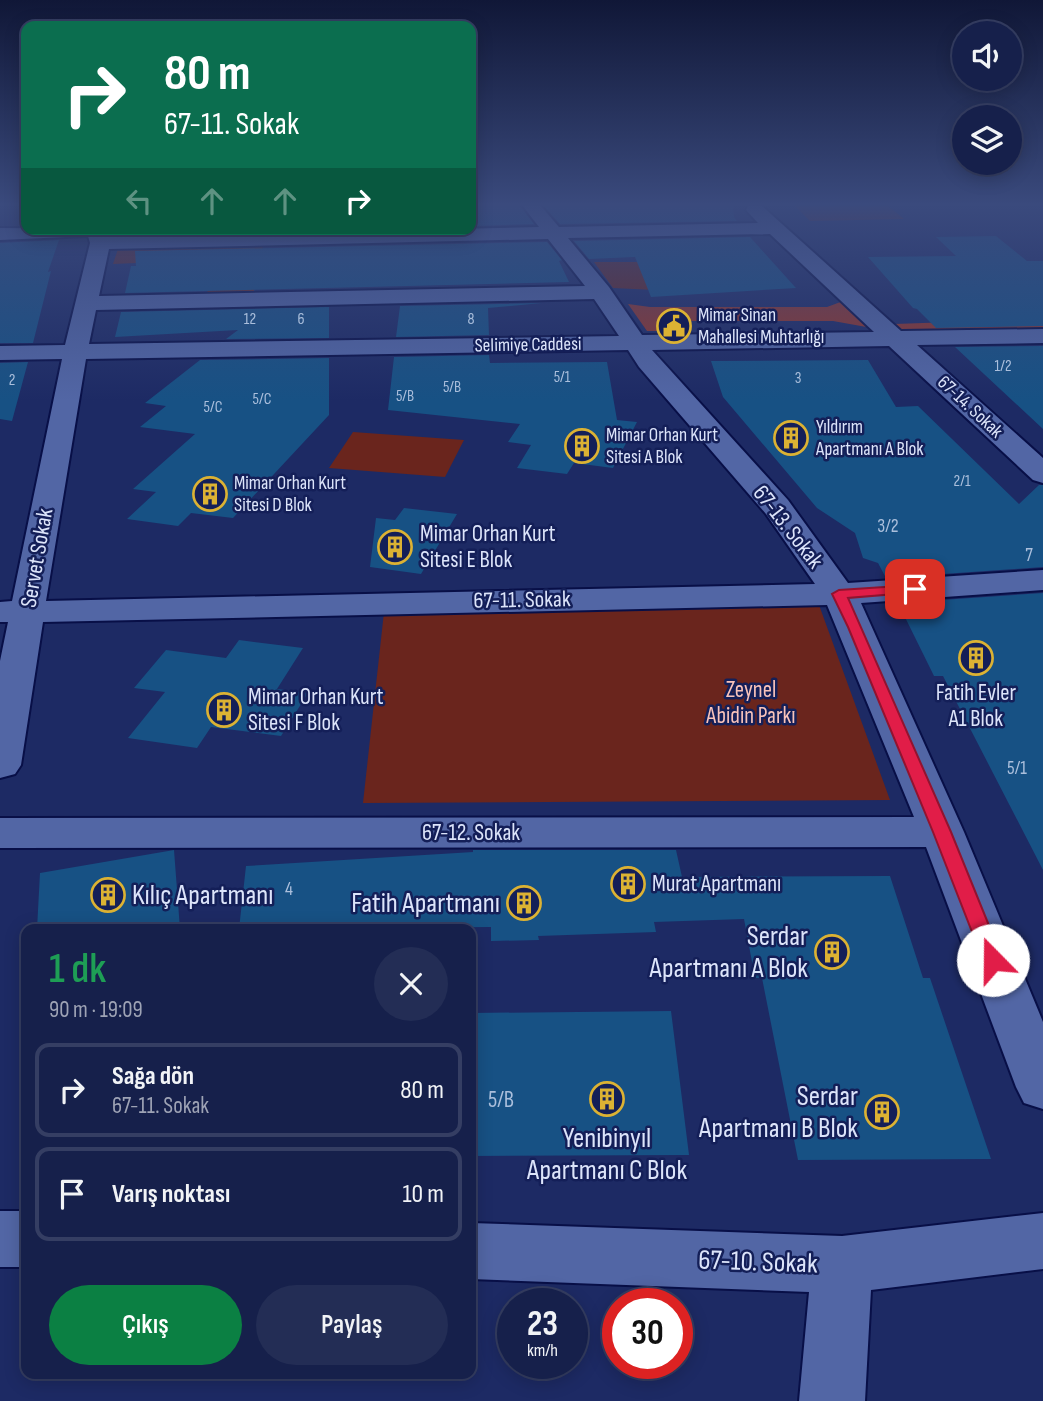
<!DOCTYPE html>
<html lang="tr">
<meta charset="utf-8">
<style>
body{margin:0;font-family:"Sofia Sans Condensed",sans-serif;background:#232d55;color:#f1f3f6;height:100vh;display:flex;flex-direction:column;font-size:26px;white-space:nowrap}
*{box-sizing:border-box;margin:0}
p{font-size:23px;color:#9ea3b5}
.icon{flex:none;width:38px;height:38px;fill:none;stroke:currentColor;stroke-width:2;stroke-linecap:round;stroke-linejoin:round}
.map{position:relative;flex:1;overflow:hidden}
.sheet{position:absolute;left:21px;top:924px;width:455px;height:455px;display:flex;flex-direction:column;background:#16204b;border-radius:14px;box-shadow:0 4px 18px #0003,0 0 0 2px #353e63}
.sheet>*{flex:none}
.top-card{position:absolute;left:21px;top:21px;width:455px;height:214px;border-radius:14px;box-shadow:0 4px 18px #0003,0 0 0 2px #353e63;background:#0b6e4f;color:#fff;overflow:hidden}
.buttons{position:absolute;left:952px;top:21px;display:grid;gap:14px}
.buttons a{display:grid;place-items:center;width:70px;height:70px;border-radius:50%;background:#16204b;box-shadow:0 4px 18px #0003,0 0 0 2px #353e63;font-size:35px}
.speed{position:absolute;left:497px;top:1288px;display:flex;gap:14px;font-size:35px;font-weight:700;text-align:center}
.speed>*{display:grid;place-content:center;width:91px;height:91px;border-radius:50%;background:#16204b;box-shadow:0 4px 18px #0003,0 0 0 2px #353e63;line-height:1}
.speed small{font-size:18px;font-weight:400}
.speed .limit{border:10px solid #d22;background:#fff;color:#111}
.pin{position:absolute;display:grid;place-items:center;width:60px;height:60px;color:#fff;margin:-30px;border-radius:14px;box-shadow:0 4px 10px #0006}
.me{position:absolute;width:77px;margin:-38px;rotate:338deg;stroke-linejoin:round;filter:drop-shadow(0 0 5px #0008)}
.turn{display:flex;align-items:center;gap:24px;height:147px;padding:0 28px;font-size:32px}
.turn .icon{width:91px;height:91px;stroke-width:2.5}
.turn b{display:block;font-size:49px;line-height:60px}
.lanes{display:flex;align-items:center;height:66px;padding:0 28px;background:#0003;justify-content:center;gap:35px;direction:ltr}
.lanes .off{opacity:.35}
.round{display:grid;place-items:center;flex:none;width:74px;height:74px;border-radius:37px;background:#232d55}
.headline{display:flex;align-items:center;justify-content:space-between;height:119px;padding:0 28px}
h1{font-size:42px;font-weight:600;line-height:52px;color:#1e9e55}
.cta{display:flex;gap:14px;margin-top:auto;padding:14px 28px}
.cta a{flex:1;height:80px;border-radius:42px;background:#0b8043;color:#fff;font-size:28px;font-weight:600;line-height:80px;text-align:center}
.cta a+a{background:#232d55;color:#f1f3f6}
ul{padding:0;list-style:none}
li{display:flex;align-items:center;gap:21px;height:94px;margin:0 14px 10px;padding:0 14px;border:4px solid #353e63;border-radius:14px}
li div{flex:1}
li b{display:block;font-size:26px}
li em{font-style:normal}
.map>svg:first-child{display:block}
.green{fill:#6a251d}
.forest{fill:#92352a}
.building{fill:#175184}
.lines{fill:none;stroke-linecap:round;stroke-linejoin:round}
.minor-casing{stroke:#080f47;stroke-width:4}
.minor{fill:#5266a5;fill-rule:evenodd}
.route{fill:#e11d48;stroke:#92132f;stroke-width:2}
.labels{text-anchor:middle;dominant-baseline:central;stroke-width:5;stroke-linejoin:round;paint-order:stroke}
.far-number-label{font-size:16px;fill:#abbfdc}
.far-poi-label{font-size:19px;fill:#dce4fa;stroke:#141f58;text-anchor:start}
.far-street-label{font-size:19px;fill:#dce4fa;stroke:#141f58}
.number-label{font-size:19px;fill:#abbfdc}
.street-label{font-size:23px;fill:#dce4fa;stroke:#141f58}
.poi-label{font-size:23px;fill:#dce4fa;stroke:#141f58;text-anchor:start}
.park-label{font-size:23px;fill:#f9c3ba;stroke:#141f58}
.near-number-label{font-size:23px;fill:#abbfdc}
.near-poi-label{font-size:28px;fill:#dce4fa;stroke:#141f58;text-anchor:end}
.near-street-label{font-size:28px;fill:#dce4fa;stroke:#141f58}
</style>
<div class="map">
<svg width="1043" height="1401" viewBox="0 0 1043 1401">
<rect width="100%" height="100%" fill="#1d2a64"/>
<path class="green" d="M794 205H887L904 219 810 221Z
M264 241 253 295 207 297 210 260 113 264 119 246Z
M594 262H648L696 270 718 293 613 288Z
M353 432 464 440 445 477 329 468Z
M819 605 890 800 363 803 384 612Z"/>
<path class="forest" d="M846 300 872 328 833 321H658L662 331H647L628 304 650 307H827Z
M1043 319V329L904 335 894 324Z"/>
<path class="building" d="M471 205H520L534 224 471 226Z
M543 205H733L734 217 737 221 560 224Z
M134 229H329L134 234Z
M996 236 1027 261H1043V326L936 328 917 309 913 308 868 257 956 256 936 237Z
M750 237 796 288 651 297 635 257 589 259 574 241Z
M59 240 48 272 51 271 33 343H0V243Z
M547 242 562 260 559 261 569 282 125 293 131 266H136L135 251Z
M542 303 488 308 489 335 396 337 400 306Z
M329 307V338L226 339 238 330 115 337 121 312Z
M1043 346V429L955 347Z
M489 355 490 363 607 362 617 420 637 422 613 468 574 463 567 474 517 468 531 445 508 442 520 424 388 410 394 357Z
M329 358V415L233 518 191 513 178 526 127 519 156 492 133 489 195 434 140 427 166 406 145 403 200 360Z
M868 360 896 407 918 406 1019 504 1039 485H1043V567L886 578 878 563 863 558 855 533 817 508 723 397 711 361Z
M28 362 12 421 0 419V363Z
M404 508 457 514 421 574 370 567 376 518 395 520Z
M1043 593V870L943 676H934L898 603Z
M239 640 303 648 277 689 308 693 281 736 211 727 197 748 128 738 165 692 134 688 166 650 226 658Z
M174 850 180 929H37L40 873Z
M473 850H676L682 877 890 876 923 978H930L991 1159 798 1160 762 978H755L744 919 654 922 656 932 538 936 539 940 491 941V927L239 929 246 866 473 852Z
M671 1011 689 1155 471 1156V1013Z"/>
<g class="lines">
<g class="minor-casing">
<path id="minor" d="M522 205H540L559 227 758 223 746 210 748 206H762L901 331 1043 329V343L917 345 1043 458V483L1033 480 889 346 652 350 788 500 848 583 1043 570V590L861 603 964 832 1043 1022V1109L1024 1103 1016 1087 926 847 0 848V818L914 817 827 605 43 622 21 765 15 774 0 778V661L8 622H0V602L12 601 62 359 0 360V346L65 345 90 243 88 236 0 240V228L105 229 108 237 539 227ZM770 234 874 332 642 335 609 287 568 238ZM548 239 585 286 99 296 109 249ZM594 299 619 336 89 344 96 310ZM628 350 639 367 766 514 815 584 46 601 86 359Z
M0 1211H26V1267H0Z
M1043 1213V1269L871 1290 865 1401H799L809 1292 471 1279V1223L842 1236Z"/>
</g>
<use href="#minor" class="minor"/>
</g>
<linearGradient id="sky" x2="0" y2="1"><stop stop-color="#101737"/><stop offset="0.51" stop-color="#3a4a7d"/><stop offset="1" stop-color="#3a4a7d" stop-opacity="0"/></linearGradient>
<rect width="1043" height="401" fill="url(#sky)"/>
<path class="route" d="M915 585 922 589 920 592 848 598 951 832 1003 960 1000 965 993 967 986 965 983 960 933 832 848 627 832 594 839 590Z"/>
<defs>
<g id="civic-ring" transform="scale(1.75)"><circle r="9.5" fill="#141f58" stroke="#dcb233" stroke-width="1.5"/><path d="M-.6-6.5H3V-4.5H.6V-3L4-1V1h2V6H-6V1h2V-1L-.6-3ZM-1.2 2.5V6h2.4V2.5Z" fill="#dcb233"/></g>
<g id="building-ring" transform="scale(1.75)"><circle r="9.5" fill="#141f58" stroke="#dcb233" stroke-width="1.5"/><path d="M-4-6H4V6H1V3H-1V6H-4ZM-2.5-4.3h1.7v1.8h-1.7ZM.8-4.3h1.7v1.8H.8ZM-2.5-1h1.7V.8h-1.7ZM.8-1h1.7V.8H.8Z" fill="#dcb233"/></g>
</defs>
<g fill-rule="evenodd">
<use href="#civic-ring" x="674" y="326"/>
<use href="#building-ring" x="791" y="438"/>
<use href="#building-ring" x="582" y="446"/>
<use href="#building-ring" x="210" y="494"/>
<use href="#building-ring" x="395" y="547"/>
<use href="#building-ring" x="976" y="658"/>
<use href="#building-ring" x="224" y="710"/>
<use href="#building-ring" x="628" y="884"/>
<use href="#building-ring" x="108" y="895"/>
<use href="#building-ring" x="524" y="903"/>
<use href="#building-ring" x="832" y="952"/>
<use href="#building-ring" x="607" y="1099"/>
<use href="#building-ring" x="882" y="1112"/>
</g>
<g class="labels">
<g class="far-number-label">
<text x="250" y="319">12</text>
<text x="301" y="319">6</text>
<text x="471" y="319">8</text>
<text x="1003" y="366">1/2</text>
<text x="562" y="377">5/1</text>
<text x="798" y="378">3</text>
<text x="12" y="380">2</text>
<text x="452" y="387">5/B</text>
<text x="405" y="396">5/B</text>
<text x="262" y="399">5/C</text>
<text x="213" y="407">5/C</text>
<text x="962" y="481">2/1</text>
</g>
<g class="far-poi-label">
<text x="698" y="315">Mimar Sinan<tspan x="698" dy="22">Mahallesi Muhtarlığı</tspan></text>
<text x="816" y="427">Yıldırım<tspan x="816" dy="22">Apartmanı A Blok</tspan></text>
<text x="606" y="435">Mimar Orhan Kurt<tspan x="606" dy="22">Sitesi A Blok</tspan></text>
<text x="234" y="483">Mimar Orhan Kurt<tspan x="234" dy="22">Sitesi D Blok</tspan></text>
</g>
<g class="far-street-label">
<text transform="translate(528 345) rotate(-1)">Selimiye Caddesi</text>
<text transform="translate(970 407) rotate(43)">67-14. Sokak</text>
</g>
<g class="number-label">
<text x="888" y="526">3/2</text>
<text x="1029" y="555">7</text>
<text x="1017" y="768">5/1</text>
<text x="289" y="889">4</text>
</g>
<g class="street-label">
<text transform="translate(788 527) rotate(52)">67-13. Sokak</text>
<text transform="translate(37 558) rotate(-80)">Servet Sokak</text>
<text transform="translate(522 600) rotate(-1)">67-11. Sokak</text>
<text x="471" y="833">67-12. Sokak</text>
</g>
<g class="poi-label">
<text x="420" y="534">Mimar Orhan Kurt<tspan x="420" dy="26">Sitesi E Blok</tspan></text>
<text x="976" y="693" text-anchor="middle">Fatih Evler<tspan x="976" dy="26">A1 Blok</tspan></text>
<text x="248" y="697">Mimar Orhan Kurt<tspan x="248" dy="26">Sitesi F Blok</tspan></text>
<text x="652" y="884">Murat Apartmanı</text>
</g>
<g class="park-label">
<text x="751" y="690">Zeynel<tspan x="751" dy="26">Abidin Parkı</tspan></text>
</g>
<g class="near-number-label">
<text x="501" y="1100">5/B</text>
</g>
<g class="near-poi-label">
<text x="132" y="895" text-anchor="start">Kılıç Apartmanı</text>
<text x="500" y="903">Fatih Apartmanı</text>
<text x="808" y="936">Serdar<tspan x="808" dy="32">Apartmanı A Blok</tspan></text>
<text x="858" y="1096">Serdar<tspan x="858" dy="32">Apartmanı B Blok</tspan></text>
<text x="607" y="1138" text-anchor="middle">Yenibinyıl<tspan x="607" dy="32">Apartmanı C Blok</tspan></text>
</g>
<g class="near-street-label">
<text transform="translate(758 1262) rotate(2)">67-10. Sokak</text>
</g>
</g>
</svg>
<div class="buttons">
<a><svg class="icon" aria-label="sound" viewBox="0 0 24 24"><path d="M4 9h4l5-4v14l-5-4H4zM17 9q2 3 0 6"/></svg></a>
<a><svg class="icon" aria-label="layers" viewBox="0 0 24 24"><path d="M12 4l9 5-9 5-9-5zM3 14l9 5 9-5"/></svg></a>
</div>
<div class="speed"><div>23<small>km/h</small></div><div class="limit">30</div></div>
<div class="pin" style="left:915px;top:589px;background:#d93025"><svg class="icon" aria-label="arrive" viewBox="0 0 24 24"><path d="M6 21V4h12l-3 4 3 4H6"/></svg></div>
<svg class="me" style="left:993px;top:960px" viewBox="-20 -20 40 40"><circle r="19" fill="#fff"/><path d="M0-13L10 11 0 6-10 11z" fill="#e11d48"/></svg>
<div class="top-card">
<div class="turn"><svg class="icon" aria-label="right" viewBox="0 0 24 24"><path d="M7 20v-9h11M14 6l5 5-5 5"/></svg><div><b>80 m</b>67-11. Sokak</div></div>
<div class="lanes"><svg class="icon off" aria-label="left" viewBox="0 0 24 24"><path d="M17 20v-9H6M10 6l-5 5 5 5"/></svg><svg class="icon off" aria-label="ahead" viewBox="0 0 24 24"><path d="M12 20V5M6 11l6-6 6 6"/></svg><svg class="icon off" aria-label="ahead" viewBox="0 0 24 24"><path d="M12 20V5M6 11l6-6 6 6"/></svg><svg class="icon" aria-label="right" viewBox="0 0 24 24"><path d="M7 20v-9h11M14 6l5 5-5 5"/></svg></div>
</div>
<section class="sheet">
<div class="headline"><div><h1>1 dk</h1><p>90 m · 19:09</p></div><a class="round"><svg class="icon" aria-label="close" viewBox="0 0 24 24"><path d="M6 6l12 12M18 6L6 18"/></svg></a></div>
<ul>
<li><svg class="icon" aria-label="right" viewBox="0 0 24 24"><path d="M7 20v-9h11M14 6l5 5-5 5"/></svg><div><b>Sağa dön</b><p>67-11. Sokak</p></div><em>80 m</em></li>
<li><svg class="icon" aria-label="arrive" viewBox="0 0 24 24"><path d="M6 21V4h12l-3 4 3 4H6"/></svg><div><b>Varış noktası</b></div><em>10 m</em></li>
</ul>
<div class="cta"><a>Çıkış</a><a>Paylaş</a></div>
</section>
</div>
